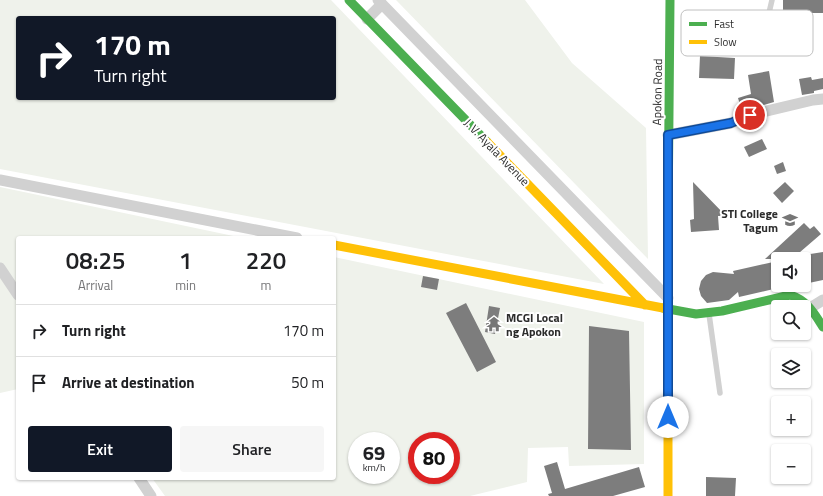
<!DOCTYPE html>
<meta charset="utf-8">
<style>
body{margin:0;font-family:"Titillium Web",sans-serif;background:#f6f6f6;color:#202124;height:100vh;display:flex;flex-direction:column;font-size:15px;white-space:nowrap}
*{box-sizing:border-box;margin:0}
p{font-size:13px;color:#757577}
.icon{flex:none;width:22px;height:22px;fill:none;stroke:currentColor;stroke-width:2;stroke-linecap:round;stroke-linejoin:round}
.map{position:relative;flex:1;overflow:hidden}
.side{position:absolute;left:16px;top:236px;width:320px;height:244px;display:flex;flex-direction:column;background:#fff;border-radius:4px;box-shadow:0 1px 3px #0004}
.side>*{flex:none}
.hud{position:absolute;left:16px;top:16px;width:320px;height:84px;border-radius:4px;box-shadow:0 1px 3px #0004;background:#111827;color:#fff;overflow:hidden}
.fabs{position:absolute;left:771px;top:252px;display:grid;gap:8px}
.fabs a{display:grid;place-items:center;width:40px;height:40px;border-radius:4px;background:#fff;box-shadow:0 1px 3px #0004;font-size:20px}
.speed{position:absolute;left:348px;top:432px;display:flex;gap:8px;font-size:20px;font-weight:700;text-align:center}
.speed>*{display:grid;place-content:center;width:52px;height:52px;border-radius:50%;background:#fff;box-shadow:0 1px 3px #0004;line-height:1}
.speed small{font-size:10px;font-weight:400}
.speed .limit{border:6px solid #d22;background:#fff;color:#111}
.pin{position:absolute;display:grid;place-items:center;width:34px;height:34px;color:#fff;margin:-17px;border:2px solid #fff;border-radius:50%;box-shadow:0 1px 4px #0007}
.me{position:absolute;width:44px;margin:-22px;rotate:0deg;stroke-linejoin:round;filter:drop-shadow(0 0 3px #0008)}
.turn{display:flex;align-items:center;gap:14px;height:84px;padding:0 12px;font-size:18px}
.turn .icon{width:52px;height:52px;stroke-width:2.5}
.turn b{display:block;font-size:28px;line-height:34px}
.eta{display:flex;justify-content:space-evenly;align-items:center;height:68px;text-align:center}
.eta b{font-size:24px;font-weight:600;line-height:28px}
.primary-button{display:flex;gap:8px;margin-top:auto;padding:8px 12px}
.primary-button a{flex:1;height:46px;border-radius:4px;background:#111827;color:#fff;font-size:16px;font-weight:600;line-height:46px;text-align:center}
.primary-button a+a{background:#f6f6f6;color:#202124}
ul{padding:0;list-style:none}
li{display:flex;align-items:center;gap:12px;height:52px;padding:0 12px;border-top:1px solid #e0e0e0}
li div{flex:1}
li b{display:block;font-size:15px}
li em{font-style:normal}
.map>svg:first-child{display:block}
.green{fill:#eff2eb;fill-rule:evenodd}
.building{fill:#7d7d7d}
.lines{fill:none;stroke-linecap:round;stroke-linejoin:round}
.lane{stroke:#d1d1d1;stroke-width:5.5}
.street{stroke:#d1d1d1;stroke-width:11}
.fast{stroke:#4caf50;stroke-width:9}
.slow{stroke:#ffc107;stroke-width:9}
.route-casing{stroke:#114b97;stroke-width:10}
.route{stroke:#1a73e8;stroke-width:7}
.labels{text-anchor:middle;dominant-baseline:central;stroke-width:4;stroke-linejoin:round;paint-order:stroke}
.street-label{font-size:12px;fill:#2c2c2c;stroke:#fff}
.poi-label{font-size:12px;font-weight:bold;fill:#2c2c2c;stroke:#fff;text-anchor:end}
.key{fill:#fff;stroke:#c0c0c0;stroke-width:1}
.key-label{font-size:11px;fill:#2c2c2c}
</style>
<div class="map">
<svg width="823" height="496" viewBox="0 0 823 496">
<rect width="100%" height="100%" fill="#fff"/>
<path class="green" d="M0 0H331L604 284 0 169ZM18 18H334V98H18Z
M396 0H525L572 63 646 128 648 259Z
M0 187 243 238H18V389L0 393Z
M334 257 644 322V464L569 466 568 447 528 448 527 482 470 496H165L152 478H334ZM357 441H391V475H357ZM417 441H451V475H417Z"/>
<path class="building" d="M783 0H823V13H811L810 18H783Z
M700 56 735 58 734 79 699 78Z
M769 71 774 102 742 111 738 98 751 94 748 75Z
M811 77 812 80 823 78V89L814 91V93L802 95 799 79Z
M762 139 767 149 749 157 744 147Z
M783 162 786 171 777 174 774 166Z
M693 182 726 216H718L719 230 691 232 690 220 694 219Z
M785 182 794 191 782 203 773 193Z
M804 223 810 229 814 226 821 234 792 259H765Z
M823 252V280L804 284V255Z
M778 261V288L739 297 738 292 729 300 707 303 701 296 699 289 701 281 706 275 713 272 734 274 733 271Z
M423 276 439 279 437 290 421 287Z
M466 303 496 362 477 372 446 313Z
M489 306 500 308 495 334 485 332Z
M589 326 629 331 631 450 588 449Z
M557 462 565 489 639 467 645 487 613 496H549L548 494 552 493 544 466Z
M706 477 736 478 735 496H706Z"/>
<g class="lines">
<path class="lane" d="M761 47 772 0
M709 314 720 393"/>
<path class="street" d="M378 0 668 298
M367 19 382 4
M668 135 731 123 750 115 813 100 823 99
M0 180 297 238
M0 268 18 295
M810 308 823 300
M139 478 151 496"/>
<path class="fast" d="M349 0 487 142
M668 223 670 0
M663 308 696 314 722 311 790 295C807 300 814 313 823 327"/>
<path class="slow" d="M487 142 645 305
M668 223V496
M334 245 663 308"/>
</g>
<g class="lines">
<g class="route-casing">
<path id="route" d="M668 417V135L731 123 750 115"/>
</g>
<use href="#route" class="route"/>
</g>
<defs>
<g id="university-bare" transform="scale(1.2)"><path d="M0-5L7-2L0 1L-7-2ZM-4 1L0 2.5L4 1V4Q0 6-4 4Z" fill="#767676" stroke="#fff" stroke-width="2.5" paint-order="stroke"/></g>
<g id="temple-bare" transform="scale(1.2)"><path d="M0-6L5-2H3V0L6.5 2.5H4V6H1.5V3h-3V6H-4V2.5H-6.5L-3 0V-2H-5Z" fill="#767676" stroke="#fff" stroke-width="2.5" paint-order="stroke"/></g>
</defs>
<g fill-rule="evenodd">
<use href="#university-bare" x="790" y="220"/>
<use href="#temple-bare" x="494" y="324"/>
</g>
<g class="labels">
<g class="street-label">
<text transform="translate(657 92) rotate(-89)">Apokon Road</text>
<text transform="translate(497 152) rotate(46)">J. V. Ayala Avenue</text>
</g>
<g class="poi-label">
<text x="778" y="213">STI College<tspan x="778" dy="14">Tagum</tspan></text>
<text x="506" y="317" text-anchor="start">MCGI Local<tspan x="506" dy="14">ng Apokon</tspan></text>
</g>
</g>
<rect x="681" y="10" width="132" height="46" rx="6" class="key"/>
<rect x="689" y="22" width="18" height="4" fill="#4caf50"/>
<rect x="689" y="40" width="18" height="4" fill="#ffc107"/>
<g class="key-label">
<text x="714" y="28">Fast</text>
<text x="714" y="46">Slow</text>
</g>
</svg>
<div class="fabs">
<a><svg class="icon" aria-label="sound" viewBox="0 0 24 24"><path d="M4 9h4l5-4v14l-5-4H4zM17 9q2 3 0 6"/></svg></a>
<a><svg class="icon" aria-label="search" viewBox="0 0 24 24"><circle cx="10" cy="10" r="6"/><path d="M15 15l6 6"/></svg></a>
<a><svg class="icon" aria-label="layers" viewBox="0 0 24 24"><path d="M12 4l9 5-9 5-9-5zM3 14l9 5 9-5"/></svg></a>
<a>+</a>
<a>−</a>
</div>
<div class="speed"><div>69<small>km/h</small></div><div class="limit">80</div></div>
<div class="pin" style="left:750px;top:115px;background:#d93025"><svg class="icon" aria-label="arrive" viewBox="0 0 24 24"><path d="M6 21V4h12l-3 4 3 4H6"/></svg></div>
<svg class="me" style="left:668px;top:417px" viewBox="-20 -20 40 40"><circle r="19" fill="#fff"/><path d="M0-13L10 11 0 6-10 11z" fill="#1a73e8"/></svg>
<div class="hud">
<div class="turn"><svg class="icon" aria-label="right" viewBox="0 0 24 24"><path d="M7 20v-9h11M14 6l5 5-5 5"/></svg><div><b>170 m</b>Turn right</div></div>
</div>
<section class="side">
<div class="eta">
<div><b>08:25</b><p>Arrival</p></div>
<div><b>1</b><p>min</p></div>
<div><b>220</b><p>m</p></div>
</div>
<ul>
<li><svg class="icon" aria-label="right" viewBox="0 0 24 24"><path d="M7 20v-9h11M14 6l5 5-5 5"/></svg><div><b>Turn right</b></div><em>170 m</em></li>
<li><svg class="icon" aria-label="arrive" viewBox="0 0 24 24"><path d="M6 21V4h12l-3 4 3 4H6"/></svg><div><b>Arrive at destination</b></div><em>50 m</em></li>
</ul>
<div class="primary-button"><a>Exit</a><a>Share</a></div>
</section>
</div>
